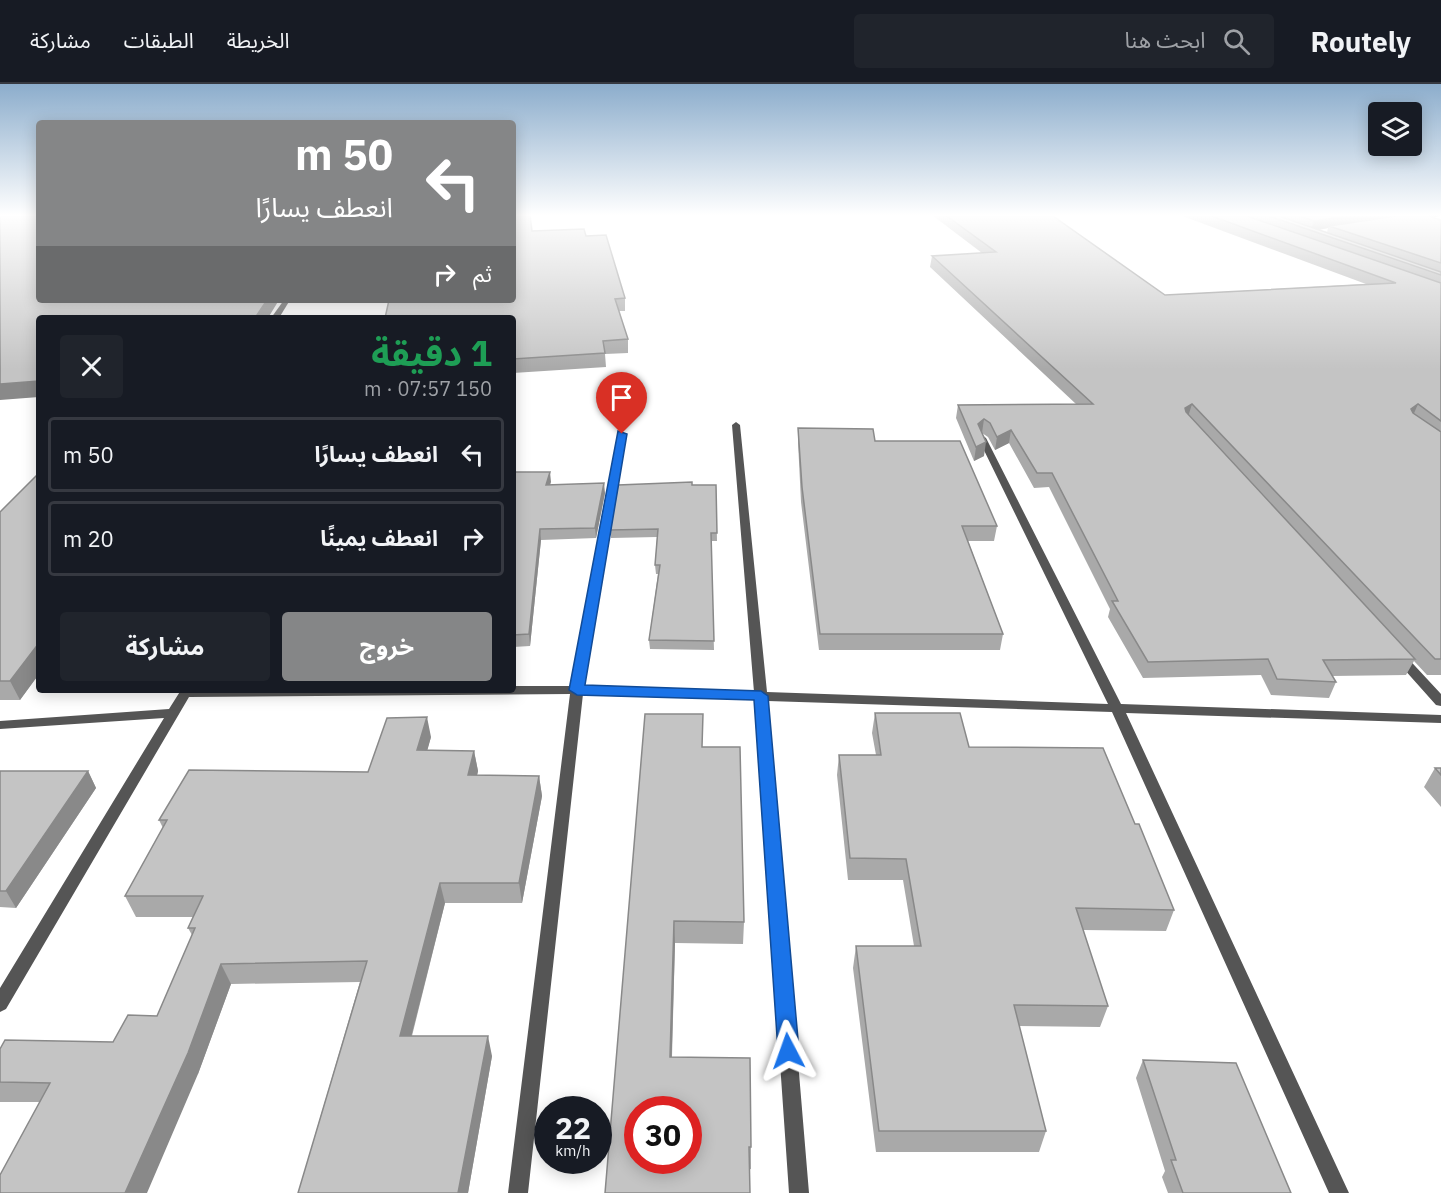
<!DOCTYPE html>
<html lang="ar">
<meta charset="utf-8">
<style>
body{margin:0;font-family:"IBM Plex Sans","Noto Sans Arabic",sans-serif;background:#20242c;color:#f1f3f6;direction:rtl;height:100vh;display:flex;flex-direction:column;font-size:22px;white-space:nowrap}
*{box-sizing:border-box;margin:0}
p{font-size:20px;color:#9ea1a6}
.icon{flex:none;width:33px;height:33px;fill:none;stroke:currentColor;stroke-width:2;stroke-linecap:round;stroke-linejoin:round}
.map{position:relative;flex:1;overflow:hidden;direction:ltr}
.details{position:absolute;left:36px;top:231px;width:480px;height:378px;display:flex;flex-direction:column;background:#171b24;border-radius:6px;box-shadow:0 3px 15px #0003;direction:rtl}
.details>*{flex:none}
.banner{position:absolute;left:36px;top:36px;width:480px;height:183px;border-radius:6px;box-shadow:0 3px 15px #0003;direction:rtl;background:#858687;color:#fff;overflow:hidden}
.controls{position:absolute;left:1368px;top:18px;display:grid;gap:12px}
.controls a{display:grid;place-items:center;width:54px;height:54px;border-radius:6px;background:#171b24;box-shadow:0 3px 15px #0003;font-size:30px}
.speed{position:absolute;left:534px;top:1012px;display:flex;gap:12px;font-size:30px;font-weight:700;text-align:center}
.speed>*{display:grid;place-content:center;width:78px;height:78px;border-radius:50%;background:#171b24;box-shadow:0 3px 15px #0003;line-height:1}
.speed small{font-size:15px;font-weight:400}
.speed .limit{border:9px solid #d22;background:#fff;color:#111}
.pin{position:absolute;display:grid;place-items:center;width:51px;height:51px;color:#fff;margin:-62px -26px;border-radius:50% 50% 50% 0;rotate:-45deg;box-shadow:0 0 6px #0007}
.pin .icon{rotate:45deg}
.me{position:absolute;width:66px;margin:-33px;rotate:356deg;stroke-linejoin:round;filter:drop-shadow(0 0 4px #0008)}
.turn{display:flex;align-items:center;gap:21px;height:126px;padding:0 24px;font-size:27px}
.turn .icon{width:78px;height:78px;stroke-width:2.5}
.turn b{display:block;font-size:42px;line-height:51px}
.then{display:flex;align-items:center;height:57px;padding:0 24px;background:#0003;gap:12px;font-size:22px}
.round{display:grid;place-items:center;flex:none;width:63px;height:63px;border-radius:6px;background:#20242c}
.overview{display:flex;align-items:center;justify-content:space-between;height:102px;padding:0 24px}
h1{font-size:36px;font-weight:700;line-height:45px;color:#1e9e55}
.primary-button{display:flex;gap:12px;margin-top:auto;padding:12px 24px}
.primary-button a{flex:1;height:69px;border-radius:6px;background:#858687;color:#fff;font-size:24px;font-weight:700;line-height:69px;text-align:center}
.primary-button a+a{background:#20242c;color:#f1f3f6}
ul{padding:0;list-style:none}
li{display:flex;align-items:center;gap:18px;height:75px;margin:0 12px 9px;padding:0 12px;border:3px solid #363941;border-radius:6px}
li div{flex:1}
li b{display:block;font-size:22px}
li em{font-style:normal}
header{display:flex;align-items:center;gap:36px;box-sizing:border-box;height:84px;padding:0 30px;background:#171b24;border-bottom:2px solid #363941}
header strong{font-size:28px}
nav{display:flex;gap:33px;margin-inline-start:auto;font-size:21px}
.search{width:420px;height:54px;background:#20242c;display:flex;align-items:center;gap:15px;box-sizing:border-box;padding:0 21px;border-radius:6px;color:#9ea1a6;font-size:22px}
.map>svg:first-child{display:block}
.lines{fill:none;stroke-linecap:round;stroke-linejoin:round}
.service{fill:#555;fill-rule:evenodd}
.minor{fill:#555;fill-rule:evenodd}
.wall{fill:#a9a9a9;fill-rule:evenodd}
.shaded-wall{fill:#898989}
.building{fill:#c4c4c4;stroke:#898989;stroke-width:1.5;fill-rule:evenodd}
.route{fill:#1a73e8;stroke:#114b97;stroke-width:1.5}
</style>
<header>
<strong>Routely</strong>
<div class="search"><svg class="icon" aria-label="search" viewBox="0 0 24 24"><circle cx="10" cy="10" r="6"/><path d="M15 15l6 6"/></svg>ابحث هنا</div>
<nav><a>الخريطة</a><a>الطبقات</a><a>مشاركة</a></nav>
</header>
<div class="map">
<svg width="1441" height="1109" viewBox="0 0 1441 1109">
<rect width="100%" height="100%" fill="#fff"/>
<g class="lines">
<path class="service" d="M284 216H290L279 234H271Z"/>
<path class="minor" d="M1433 130H1441V132L1413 137 1410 135Z
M736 338 740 341 767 608 1108 620 978 354 982 351 986 354 1121 620 1441 631V639L1126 629 1349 1109H1329L1112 628 768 617 809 1109H789L755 616 583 610 528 1109H508L570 610 189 613 6 925 0 928V904L164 634 0 645V637L169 625 181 606H513V602H571L618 350 622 347 626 350 584 602 754 608 732 341Z
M1399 568 1403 569 1441 610V622L1436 621 1395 575 1393 572Z"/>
</g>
<path class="wall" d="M933 130H1050L1165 211 1366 200 1177 130H1404L1403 131 1441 136V591H1427L1414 577 1406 591 1332 592 1336 598 1329 614 1271 611 1261 591 1143 594 1108 533 1110 525 1049 403 1034 404 1009 359 995 366 988 353 982 349 984 372 974 377 956 334 958 321 1076 320 930 183 932 172 982 169 932 131ZM1328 144 1327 148 1319 146Z
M532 147 586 152 625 214V227H619L628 255V269L605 270 606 283 513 289V234Z
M798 344 875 357 997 442 994 457H968L1003 550 1000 566H819L801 418 798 358Z
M513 388H550V401L605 409 596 454 541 456 530 562 513 563Z
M39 389V590L20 616H0V428Z
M692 401H716L717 457H711L714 566 650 565 649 556 658 490H656L655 481 657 453 611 454 610 446Z
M875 629 969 663 1135 740 1174 826 1166 847 1083 846 1108 922 1100 943 1019 942 1046 1047 1039 1068H876L853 884 856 862H914L903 796H848L837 691 839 671H876L872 649Z
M431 653 427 666 474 667 478 687 477 692H539L542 712 522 819H445L412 952 492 972 468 1109H298L360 898 231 900 198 990 40 1018H0V965L113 958 157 932 192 851 188 844 193 833H136L125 812 163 744 159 736 368 688Z
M703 663 744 838 743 860 675 859 672 973 751 1063V1085L605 1109Z
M1435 684H1441V723L1424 703Z
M0 687H88L96 704 16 824 0 823Z
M1143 976 1291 1109H1168L1162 1093 1165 1087 1136 994Z"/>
<path class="shaded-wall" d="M1359 130H1404L1403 132 1329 142 1328 144 1311 147 1314 137Z
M267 216H279L268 234H255Z
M39 297V313L0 316V300Z
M1192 320 1188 333 1185 324Z
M1418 320 1412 334 1411 325Z
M984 335 982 349 978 340Z
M1011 346 1009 359 995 366 997 353Z
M986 358 984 372 974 377 976 363Z
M550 388 551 398 547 411 546 401Z
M604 399 605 409 596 454 595 444Z
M540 445 541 456 530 562 529 550Z
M39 559V590L20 616 10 597Z
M427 633 431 653 422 686 417 666Z
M474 667 478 687 472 712 468 691Z
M88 687 96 704 16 824 6 807Z
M539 692 542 712 522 819 519 799Z
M440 799 445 819 406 973 400 952Z
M674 837 675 859 671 995 670 973Z
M221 880 231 900 198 990 147 1109H125Z
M488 952 492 972 468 1109H458Z"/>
<path class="building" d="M0 130H39V216H267L255 234H39V297L0 300Z
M513 130H530L532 147 584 145 586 152 606 151 625 214 615 215 628 255 603 257 605 269 513 275V234H385L389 216H513Z
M944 130H1050L1165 211 1396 199 1206 130H1241L1441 199V337L1418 320 1411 325 1413 329 1441 348V575H1435L1192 320 1185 324 1186 328 1415 575 1323 576 1336 598 1277 595 1268 575 1148 578 1112 517H1118L1052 389H1037L1011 346 997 353 990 339 984 335 978 340 986 358 976 363 958 321 1093 320 932 172 996 168Z
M1263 130H1273L1441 188V191Z
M1294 130H1359L1314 137Z
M1409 130H1422L1441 136V179L1329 142Z
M798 344 873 345 875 357H960L997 442H962L1003 550H820L802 403Z
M513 388H550L546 401 604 399 595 444 540 445 529 550 513 551Z
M39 389V559L10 597H0V428Z
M692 398V401H716L717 449H711L714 557 649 556 660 481H655L658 445 610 446 618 401Z
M875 629H960L969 663 1103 664 1135 740H1139L1174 826 1076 824 1108 922 1014 921 1046 1047H879L856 862H921L906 775 850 774 839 671H881Z
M645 630H703L702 663H740L744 838 674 837 670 973 750 974 751 1063H749L750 1109H605ZM638 1026H688V1077H638Z
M427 633 417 666 474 667 468 691 539 692 519 799H440L400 952H488L458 1109H298L367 877 221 880 188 969 125 1109H0V1091L50 999 0 998V965L5 956 113 958 128 931 157 932 195 844H188L203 812H125L167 736H159L189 686 368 688 387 634Z
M1435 684H1441V691Z
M0 687H88L6 807H0Z
M1143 976 1236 979 1291 1109H1183L1171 1076H1176Z"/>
<linearGradient id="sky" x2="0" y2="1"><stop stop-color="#8cadcc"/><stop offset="0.46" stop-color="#fff"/><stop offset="1" stop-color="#fff" stop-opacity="0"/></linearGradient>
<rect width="1441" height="285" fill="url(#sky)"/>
<path class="route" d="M618 347 627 350 585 601 761 607 768 612 799 967 796 974 788 976 781 974 778 967 754 616 577 611 569 606Z"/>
</svg>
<div class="controls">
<a><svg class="icon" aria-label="layers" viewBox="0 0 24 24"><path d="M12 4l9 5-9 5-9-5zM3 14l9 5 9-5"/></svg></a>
</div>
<div class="speed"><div>22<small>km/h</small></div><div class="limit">30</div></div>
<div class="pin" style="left:622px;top:350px;background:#d93025"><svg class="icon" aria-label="arrive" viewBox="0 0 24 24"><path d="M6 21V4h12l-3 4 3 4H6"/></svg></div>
<svg class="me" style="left:788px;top:967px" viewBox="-20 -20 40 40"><path d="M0-17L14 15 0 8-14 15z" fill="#1a73e8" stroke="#fff" stroke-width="4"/></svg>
<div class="banner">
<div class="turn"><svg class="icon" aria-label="left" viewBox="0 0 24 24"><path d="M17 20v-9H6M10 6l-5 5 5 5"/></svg><div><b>50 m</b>انعطف يسارًا</div></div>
<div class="then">ثم<svg class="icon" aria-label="right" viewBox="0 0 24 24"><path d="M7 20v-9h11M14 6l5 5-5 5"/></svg></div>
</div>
<section class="details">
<div class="overview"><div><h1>1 دقيقة</h1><p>150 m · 07:57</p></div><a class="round"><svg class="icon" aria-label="close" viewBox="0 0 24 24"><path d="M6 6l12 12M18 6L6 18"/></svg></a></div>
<ul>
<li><svg class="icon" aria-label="left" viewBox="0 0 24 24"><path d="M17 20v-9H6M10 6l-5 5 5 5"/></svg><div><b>انعطف يسارًا</b></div><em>50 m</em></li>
<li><svg class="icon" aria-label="right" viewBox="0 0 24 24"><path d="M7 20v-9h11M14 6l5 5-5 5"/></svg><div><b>انعطف يمينًا</b></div><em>20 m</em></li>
</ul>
<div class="primary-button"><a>خروج</a><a>مشاركة</a></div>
</section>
</div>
